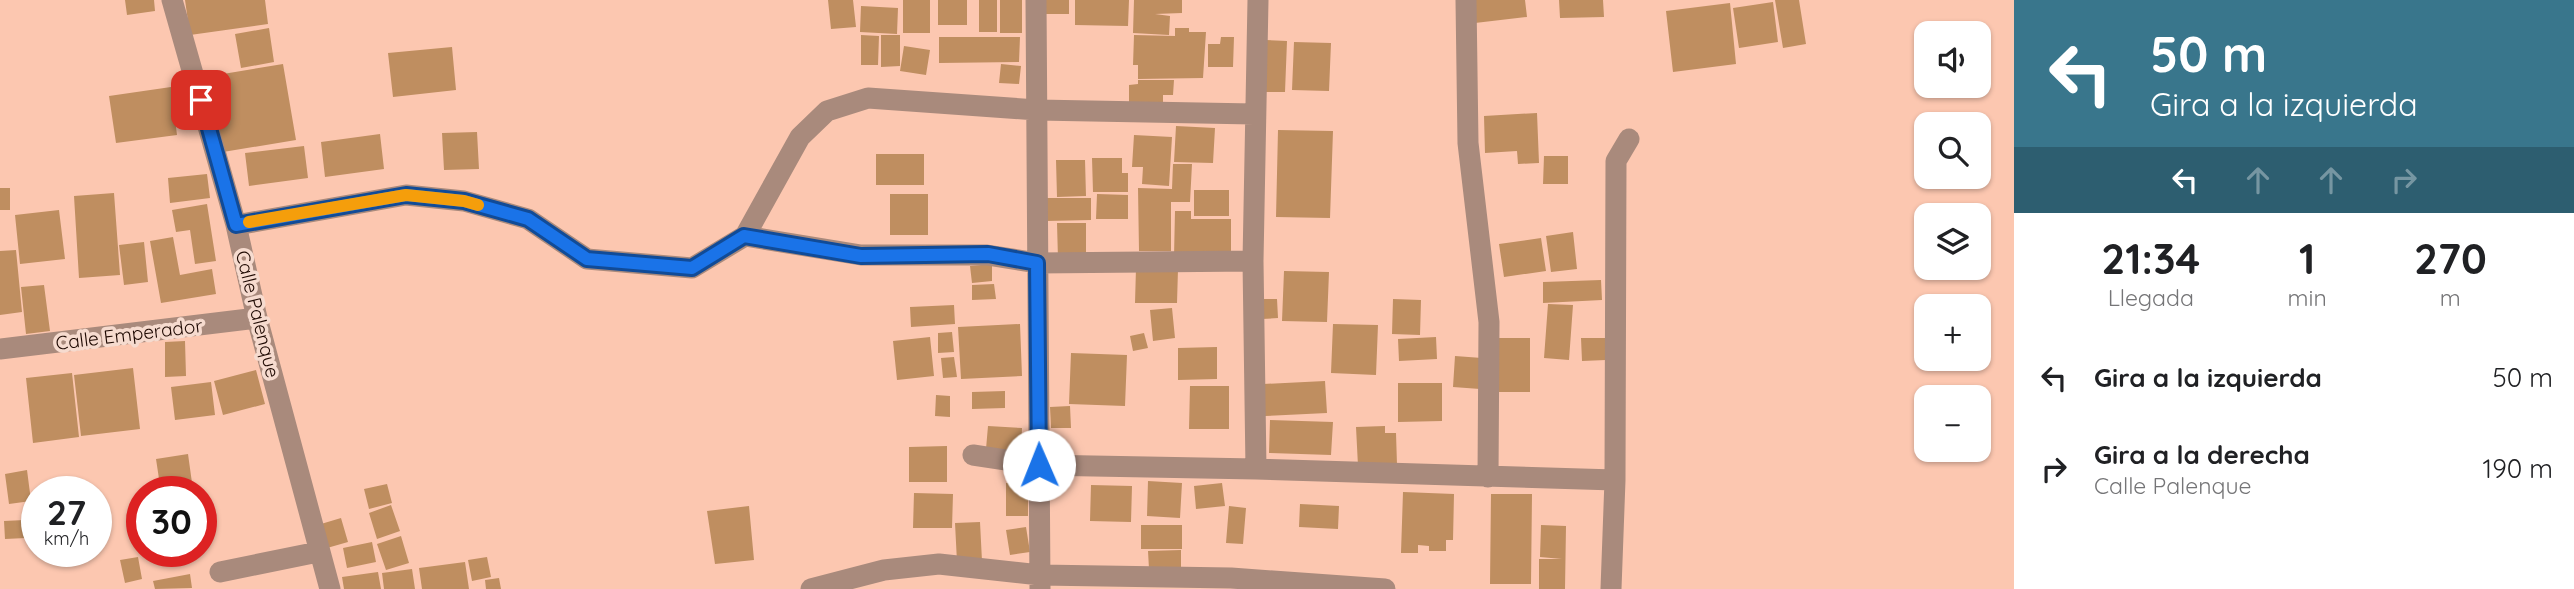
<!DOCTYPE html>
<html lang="es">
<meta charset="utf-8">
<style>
body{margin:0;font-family:Quicksand,sans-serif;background:#f6f6f6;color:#202124;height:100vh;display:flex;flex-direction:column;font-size:26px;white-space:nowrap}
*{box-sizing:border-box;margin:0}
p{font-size:23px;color:#757577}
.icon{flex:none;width:38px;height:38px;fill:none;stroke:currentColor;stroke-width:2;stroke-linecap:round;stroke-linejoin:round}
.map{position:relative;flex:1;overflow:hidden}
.drawer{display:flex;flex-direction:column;background:#fff;width:560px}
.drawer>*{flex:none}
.guide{background:#39768c;color:#fff;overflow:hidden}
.controls{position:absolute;left:1914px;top:21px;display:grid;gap:14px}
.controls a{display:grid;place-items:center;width:77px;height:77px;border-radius:14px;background:#fff;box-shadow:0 2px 5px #0004;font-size:35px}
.speed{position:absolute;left:21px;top:476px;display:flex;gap:14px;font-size:35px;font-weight:700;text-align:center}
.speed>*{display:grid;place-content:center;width:91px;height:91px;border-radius:50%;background:#fff;box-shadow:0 2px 5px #0004;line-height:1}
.speed small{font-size:18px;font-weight:400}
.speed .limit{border:10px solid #d22;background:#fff;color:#111}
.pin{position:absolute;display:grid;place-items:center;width:60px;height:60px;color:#fff;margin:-30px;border-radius:14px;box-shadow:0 4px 10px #0006}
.me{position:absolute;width:77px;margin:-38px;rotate:359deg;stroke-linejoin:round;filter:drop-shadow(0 0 5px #0008)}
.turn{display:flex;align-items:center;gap:24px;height:147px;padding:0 21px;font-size:32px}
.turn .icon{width:91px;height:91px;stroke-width:2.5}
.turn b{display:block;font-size:49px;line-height:60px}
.lanes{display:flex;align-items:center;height:66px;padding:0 21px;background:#0003;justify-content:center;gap:35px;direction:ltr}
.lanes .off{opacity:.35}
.eta{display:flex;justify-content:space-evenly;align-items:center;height:119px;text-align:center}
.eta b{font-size:42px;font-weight:700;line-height:49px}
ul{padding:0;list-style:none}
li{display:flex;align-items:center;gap:21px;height:91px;padding:0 21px}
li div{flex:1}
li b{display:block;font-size:26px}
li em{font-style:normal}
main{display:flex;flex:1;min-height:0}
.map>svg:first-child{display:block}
.building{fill:#bf8e60}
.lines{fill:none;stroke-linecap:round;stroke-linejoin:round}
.minor{stroke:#a98a7c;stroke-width:21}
.route-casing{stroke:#114b97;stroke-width:18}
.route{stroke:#1a73e8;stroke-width:12}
.slow{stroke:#f59e0b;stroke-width:12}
.labels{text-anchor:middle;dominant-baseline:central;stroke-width:7;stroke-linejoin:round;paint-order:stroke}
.street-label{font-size:19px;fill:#1d0801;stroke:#f6dbcf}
</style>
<main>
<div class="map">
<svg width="2014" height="589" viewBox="0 0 2014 589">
<rect width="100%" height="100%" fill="#fcc7b0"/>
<path class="building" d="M125 0H154L155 11 127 15Z
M185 0H265L268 24 190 35Z
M828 0H853L856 27 831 29Z
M903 0H930V33H903Z
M938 0H967V25H938Z
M979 0H997V32H979Z
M1000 0H1022V33H1000Z
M1044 0H1069V14H1044Z
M1075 0H1129L1128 26 1075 25Z
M1134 0H1182V13L1155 14 1170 16 1169 35 1133 33Z
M1473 0H1525L1527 17 1475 23Z
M1559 0H1603L1604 17 1560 18Z
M1775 0H1799L1806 44 1783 48Z
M1773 2 1778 42 1739 48 1733 8Z
M1730 3 1736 64 1673 72 1666 11Z
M861 6 898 8 897 34 860 32Z
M269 28 274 62 241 68 235 34Z
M1175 28H1189V32H1206L1203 78 1138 79V65H1133L1134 35 1175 36Z
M861 35 879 36 878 65H861Z
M881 35H900V66L881 67Z
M939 37H1020L1019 62 939 63Z
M1221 37H1234L1233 67H1208V44H1220Z
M1266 40 1287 41 1285 92H1264Z
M1294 42 1331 43 1329 91 1292 90Z
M904 46 930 50 926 75 900 71Z
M452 47 456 90 393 97 388 53Z
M283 64 296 140 223 152 211 76Z
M1001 64 1021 66 1019 84 999 83Z
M1138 80H1174L1173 95H1163V107H1129V85L1138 84Z
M171 87 177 135 116 143 109 96Z
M1537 113 1539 163 1518 164 1517 151 1485 153 1484 116Z
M1176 126 1215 128 1213 163 1174 162Z
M1278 130 1333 131 1330 218 1276 217Z
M477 132 479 169 444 170 442 133Z
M380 134 384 169 325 177 321 142Z
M1134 135 1172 137 1169 186 1142 184 1143 167H1132Z
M304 146 308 178 249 186 245 153Z
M876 154H924V185H876Z
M1544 156H1568V184H1543Z
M1092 158H1122V173H1128V192H1093Z
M1056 160H1085L1086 196 1057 197Z
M1173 164H1192L1190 202H1171V251H1139L1138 188 1172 189Z
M207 174 210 198 170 203 168 178Z
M0 188H10V210H0Z
M1194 190H1229V216H1194Z
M114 193 120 275 79 278 74 196Z
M890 194H928V235H890Z
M1097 194 1128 195V219H1096Z
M1046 198H1091V220L1046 221Z
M207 204 216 261 195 264 190 230 176 232 172 210Z
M59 210 65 259 20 264 15 215Z
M1175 211H1191V219H1231V258L1174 257Z
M1057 223H1086V259H1058Z
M1573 232 1577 269 1551 272 1546 236Z
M173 237 180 275 212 269 216 294 161 303 150 241Z
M1541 238 1546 271 1504 277 1499 244Z
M144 242 148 282 124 285 119 245Z
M16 250 22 312 0 315V251Z
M992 264V281L972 283 970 266Z
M1136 268 1178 269 1177 303H1135Z
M1284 271 1329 272 1327 322 1282 321Z
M1601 280 1602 300 1543 303V282Z
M994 284 996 299 972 300V285Z
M44 285 50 331 26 334 21 287Z
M1262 299H1277L1278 318 1262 319Z
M1393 299 1421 300 1420 335 1392 334Z
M1548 304 1573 305 1569 360 1544 358Z
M954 305 955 324 911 327 910 307Z
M1172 308 1175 338 1153 341 1150 310Z
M1020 324 1022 376 961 379 958 327Z
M1333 324 1378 325 1376 375 1331 373Z
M952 332 954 352 938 353V333Z
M1144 333 1148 348 1133 351 1130 336Z
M930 337 934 376 897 380 893 341Z
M1436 337 1437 359 1399 361 1398 339Z
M1498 338H1530V392H1497Z
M1581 338H1606V360L1582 361Z
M185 341 186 376 165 377V342Z
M1217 347V379L1178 380V348Z
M1071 353 1127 355 1125 406 1069 404Z
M1455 356 1482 358 1480 389 1453 387Z
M954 357 957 377 943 378 941 358Z
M133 368 140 429 81 436 74 375Z
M256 370 265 404 223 415 214 381Z
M72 373 79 437 33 443 26 378Z
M1325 381 1327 413 1265 416 1263 384Z
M211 382 215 415 175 420 171 387Z
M1398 383H1442V421L1398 422Z
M1190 386H1229V429H1189Z
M1005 391V408L972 409V392Z
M936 395 950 396V417L935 416Z
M1070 406 1071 428H1051L1050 407Z
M1270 420 1333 422 1331 455 1269 453Z
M988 426 1022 428 1021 451 986 449Z
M1385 426V433H1396L1397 465 1358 466 1356 427Z
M947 446V482H909V447Z
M188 454 193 490 161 492 156 459Z
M27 470 31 501 9 504 5 474Z
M1148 481 1182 483 1180 518 1147 516Z
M1006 483H1028V516H1006Z
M1222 483 1225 506 1196 509 1194 486Z
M387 484 392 503 369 509 364 489Z
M1091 485 1132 486 1131 522 1090 521Z
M1403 492 1454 494 1453 540H1446V551H1429V546L1418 545V553H1401Z
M914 493 953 494 952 528H913Z
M1491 494H1532L1531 584H1490Z
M1300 504 1339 506 1338 529 1299 527Z
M391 505 400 531 377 539 369 513Z
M749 506 754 560 715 564 707 511Z
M1229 506 1246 508 1243 544 1226 543Z
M341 518 348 542 327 548 321 524Z
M25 520 26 538 5 539 4 521Z
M980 522 982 561 957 562 955 523Z
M1141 525H1182V549H1141Z
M1541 525 1566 526 1565 589H1539V559H1562L1540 557Z
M1026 527 1030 552 1010 555 1006 530Z
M401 536 409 563 386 570 377 544Z
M372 542 376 562 347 568 343 548Z
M1181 550V569H1149L1148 551Z
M138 557 142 579 125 583 120 560Z
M487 557 491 577 472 581 468 560Z
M465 562 469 589H422L419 568Z
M412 569 415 589H384L382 573Z
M378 572 381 589H344L342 577Z
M190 574 192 588 155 589 153 581Z
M499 578 501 589H486L485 580Z"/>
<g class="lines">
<path class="minor" d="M172 0 236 225 257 318 330 589
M1036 0 1040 589
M1466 0 1468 143 1489 322 1488 477
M236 225 406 195 464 201 528 219 587 259 692 268 745 236 861 255H987L1037 263 1253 261
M745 236 800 137 827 111 868 98 1037 110 1254 114
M0 349 257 318
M973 455 1039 465 1256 469 1615 480
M1256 469 1253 261 1258 0
M220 572 318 552
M811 589 884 570 939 564 1040 575 1231 578 1385 589
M1611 589 1615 480 1616 161 1629 139"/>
</g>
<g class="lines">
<g class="route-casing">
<path id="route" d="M201 100 236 225 406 195 464 201 528 219 587 259 692 268 744 236 861 256 988 254 1037 263 1039 465"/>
</g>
<use href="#route" class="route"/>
<path class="slow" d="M249 222 406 195 464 201 478 205"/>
</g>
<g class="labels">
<g class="street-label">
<text transform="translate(258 314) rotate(76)">Calle Palenque</text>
<text transform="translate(129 334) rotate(-7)">Calle Emperador</text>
</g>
</g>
</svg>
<div class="controls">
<a><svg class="icon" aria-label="sound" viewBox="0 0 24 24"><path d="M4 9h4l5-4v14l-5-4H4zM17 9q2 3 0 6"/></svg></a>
<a><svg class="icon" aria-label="search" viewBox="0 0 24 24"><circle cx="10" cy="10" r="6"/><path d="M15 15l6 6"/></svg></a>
<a><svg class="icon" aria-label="layers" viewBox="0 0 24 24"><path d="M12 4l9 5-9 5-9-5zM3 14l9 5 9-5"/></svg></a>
<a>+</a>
<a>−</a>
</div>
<div class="speed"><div>27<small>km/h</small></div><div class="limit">30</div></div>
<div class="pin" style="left:201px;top:100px;background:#d93025"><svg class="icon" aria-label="arrive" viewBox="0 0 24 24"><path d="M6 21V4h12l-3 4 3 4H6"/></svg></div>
<svg class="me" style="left:1039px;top:465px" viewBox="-20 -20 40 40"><circle r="19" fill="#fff"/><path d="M0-13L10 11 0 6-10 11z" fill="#1a73e8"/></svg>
</div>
<section class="drawer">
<div class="guide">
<div class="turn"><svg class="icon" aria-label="left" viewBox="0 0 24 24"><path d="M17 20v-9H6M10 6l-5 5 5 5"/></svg><div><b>50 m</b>Gira a la izquierda</div></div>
<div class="lanes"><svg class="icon" aria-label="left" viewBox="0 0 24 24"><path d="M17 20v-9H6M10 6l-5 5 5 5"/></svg><svg class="icon off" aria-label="ahead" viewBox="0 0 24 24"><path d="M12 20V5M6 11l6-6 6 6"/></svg><svg class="icon off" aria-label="ahead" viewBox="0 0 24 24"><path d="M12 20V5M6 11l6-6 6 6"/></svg><svg class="icon off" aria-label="right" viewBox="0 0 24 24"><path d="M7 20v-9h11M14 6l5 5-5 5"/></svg></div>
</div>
<div class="eta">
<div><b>21:34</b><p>Llegada</p></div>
<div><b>1</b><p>min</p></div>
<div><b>270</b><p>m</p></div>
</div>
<ul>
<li><svg class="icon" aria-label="left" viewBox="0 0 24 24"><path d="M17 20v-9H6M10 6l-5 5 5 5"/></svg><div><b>Gira a la izquierda</b></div><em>50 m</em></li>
<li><svg class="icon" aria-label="right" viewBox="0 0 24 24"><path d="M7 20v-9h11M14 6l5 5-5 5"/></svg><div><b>Gira a la derecha</b><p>Calle Palenque</p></div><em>190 m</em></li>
</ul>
</section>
</main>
